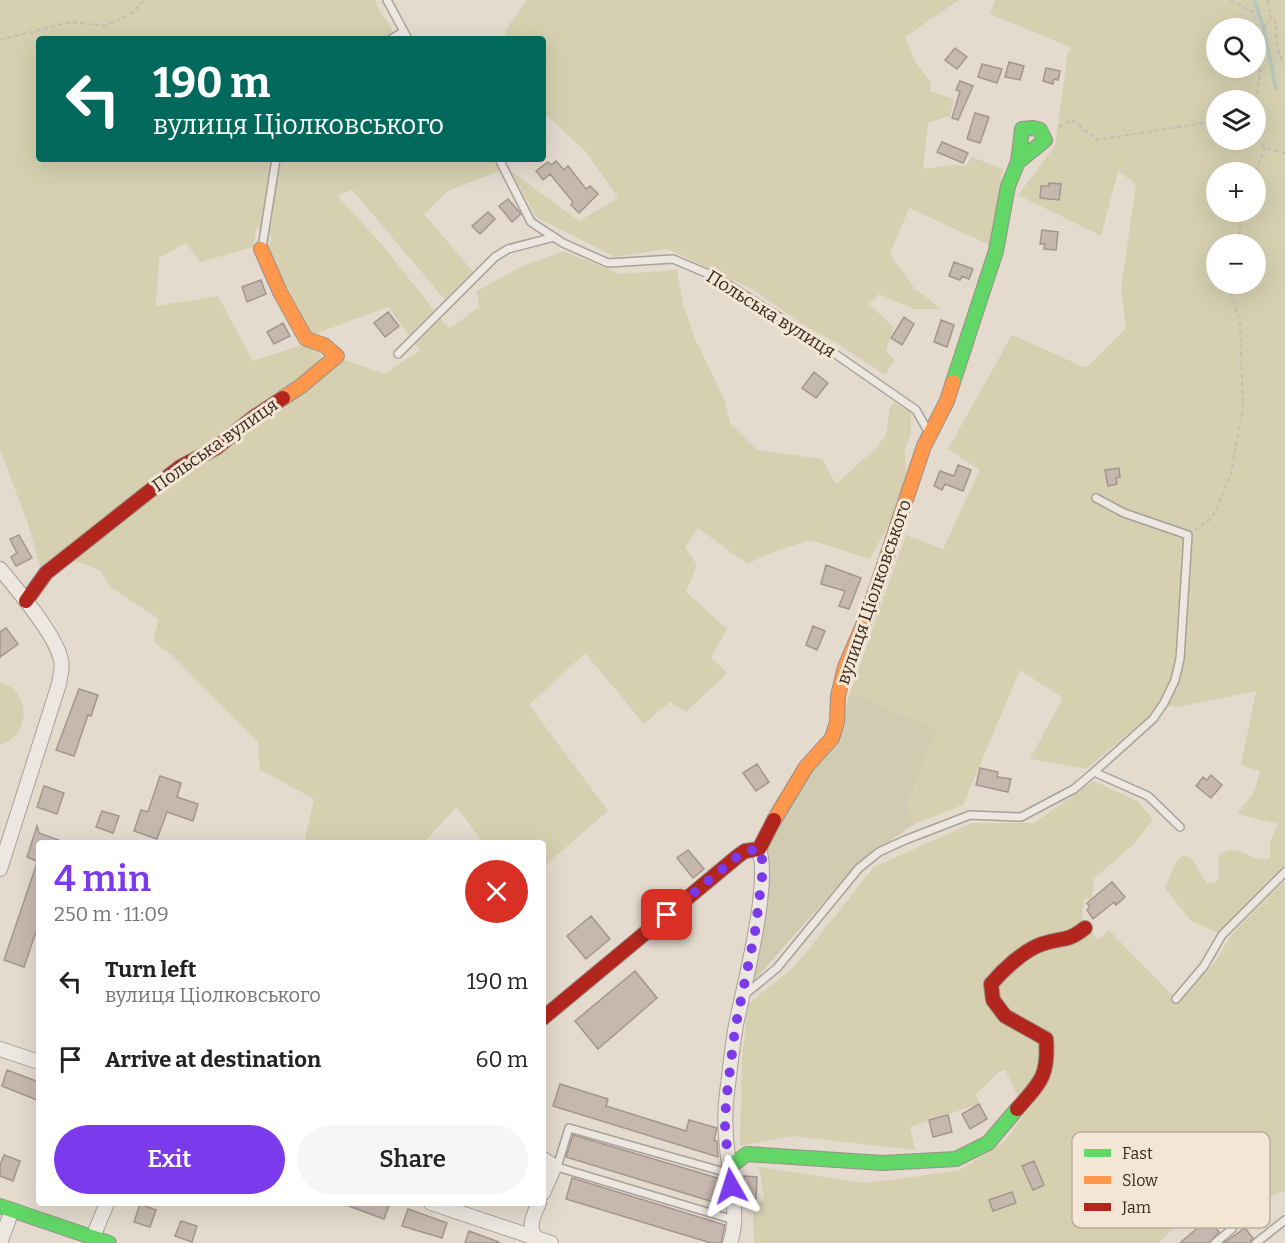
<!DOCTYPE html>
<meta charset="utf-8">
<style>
body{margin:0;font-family:Bitter,serif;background:#f6f6f6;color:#222;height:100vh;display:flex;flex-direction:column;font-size:22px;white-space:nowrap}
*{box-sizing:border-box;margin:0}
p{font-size:20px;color:#767676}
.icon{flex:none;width:33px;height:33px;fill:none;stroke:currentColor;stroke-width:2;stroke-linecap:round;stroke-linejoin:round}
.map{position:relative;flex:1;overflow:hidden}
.sheet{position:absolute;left:36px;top:840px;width:510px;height:366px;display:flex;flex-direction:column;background:#fff;border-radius:6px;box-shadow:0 6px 24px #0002}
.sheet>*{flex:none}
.banner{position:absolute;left:36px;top:36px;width:510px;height:126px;border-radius:6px;box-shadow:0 6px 24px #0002;background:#00695c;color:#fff;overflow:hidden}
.buttons{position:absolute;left:1206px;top:18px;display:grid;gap:12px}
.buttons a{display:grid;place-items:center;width:60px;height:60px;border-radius:50%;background:#fff;box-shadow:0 6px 24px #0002;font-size:30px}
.pin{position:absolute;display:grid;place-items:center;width:51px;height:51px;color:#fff;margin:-26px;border-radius:12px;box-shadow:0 3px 9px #0006}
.me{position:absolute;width:66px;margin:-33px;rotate:354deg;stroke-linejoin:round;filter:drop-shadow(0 0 4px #0008)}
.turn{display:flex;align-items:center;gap:21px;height:126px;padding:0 18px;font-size:27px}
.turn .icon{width:78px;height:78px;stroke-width:2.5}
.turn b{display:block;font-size:42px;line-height:51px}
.round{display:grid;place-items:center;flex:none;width:63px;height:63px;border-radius:32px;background:#f6f6f6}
.headline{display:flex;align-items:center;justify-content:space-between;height:102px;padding:0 18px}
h1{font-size:36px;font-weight:600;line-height:45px;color:#7c3aed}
.button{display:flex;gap:12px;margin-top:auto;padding:12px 18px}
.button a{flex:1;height:69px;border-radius:36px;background:#7c3aed;color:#fff;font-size:24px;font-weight:600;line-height:69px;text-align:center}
.button a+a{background:#f6f6f6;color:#222}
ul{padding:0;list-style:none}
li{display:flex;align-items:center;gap:18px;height:78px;padding:0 18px}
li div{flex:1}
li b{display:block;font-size:22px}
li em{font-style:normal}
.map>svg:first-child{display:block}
.green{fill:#d6d0b1;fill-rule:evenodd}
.cemetery{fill:#d0cbb1}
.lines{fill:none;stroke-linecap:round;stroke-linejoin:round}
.stream{stroke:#b9c8bc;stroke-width:4}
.building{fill:#c7b8af;stroke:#a4968e;stroke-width:1.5}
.lane-casing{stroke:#a9a098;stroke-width:10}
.street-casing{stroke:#a9a098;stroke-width:16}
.fast-casing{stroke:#998f87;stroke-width:16}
.slow-casing{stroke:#998f87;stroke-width:16}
.jam-casing{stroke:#998f87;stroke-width:16}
.path{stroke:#c5bdb6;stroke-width:2;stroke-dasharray:4.5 3;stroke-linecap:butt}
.lane{stroke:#ece7e0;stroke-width:7}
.street{stroke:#ece7e0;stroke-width:14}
.fast{stroke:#63d668;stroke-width:14}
.slow{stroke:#ff974d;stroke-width:14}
.jam{stroke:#b3261e;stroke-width:14}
.route{stroke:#7c3aed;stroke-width:10;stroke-dasharray:0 18}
.labels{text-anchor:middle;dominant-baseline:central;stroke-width:6;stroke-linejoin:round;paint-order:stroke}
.street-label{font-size:18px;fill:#382820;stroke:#f4e6d5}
.key{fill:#f4e6d5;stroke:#bcad9f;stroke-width:1.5}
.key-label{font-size:16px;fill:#382820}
</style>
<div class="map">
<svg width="1285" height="1243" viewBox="0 0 1285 1243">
<rect width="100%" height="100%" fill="#e4dace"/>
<path class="green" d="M0 0H376L377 6 398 39H39V159H492L501 170 448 191 424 214 474 273 446 301 352 190 337 196 379 241 449 329 479 307 477 291 522 266 564 251 620 274 677 270 683 304 695 339 725 401 730 423 757 450 822 459 836 484 875 449 886 435 890 406 895 403 911 412V433L905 449 906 475 897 509 870 559 810 540 773 552 747 564 698 528 685 547 697 565 686 592 727 629 711 658 727 673 686 712 670 702 644 724 585 653 529 705 608 811 543 867V843H483L457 807 423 843H304L314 799 260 770 258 742 173 656 153 641 159 619 110 587 101 571 85 564 71 561 184 471 342 359 384 374 420 350 388 307 312 335 268 250 272 237 257 227 253 247 200 262 186 243 159 258 156 306 218 296 253 361 299 346 317 350 324 360 41 569 27 521 0 449Z
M527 0H959L905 37 914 60 931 83 930 91 954 99 950 116 928 123 923 169 954 165 966 166 972 157 1003 169 990 245 909 208 890 254 915 289 942 309H914L879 294 869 304 893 327 886 351 895 360 885 375 838 344 804 325 750 288 668 249 615 257 536 217 511 171 579 221 618 198 587 153 543 112V39H510L504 32Z
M995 0H1285V868L1220 934 1191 921 1165 888 1177 860 1183 855 1191 858 1207 883H1212L1217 881 1219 875 1218 857C1220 855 1222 852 1226 851 1240 845 1255 865 1270 858V842L1278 824 1237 814 1254 792 1260 771 1241 765 1256 691 1178 707 1157 705 1146 719 1086 769 1030 759 1063 698 1020 670 963 805 916 823 906 804 937 729 850 693 906 535 943 549 980 470 948 449 1012 335 1086 368 1126 328 1121 289 1136 184 1118 171 1101 236 1018 195 1055 146 1068 52 1072 48 990 14ZM1216 28H1256V68H1216ZM1216 100H1256V140H1216ZM1216 172H1256V212H1216ZM1216 244H1256V284H1216Z
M0 682C4 684 10 686 13 689 32 706 24 739 0 745Z
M1094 781 1137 801 1153 819 1135 843 1090 882 1095 879 1091 898 1085 899C1079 922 1084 922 1097 940L1109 930 1172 995 1191 988 1215 962 1231 935 1285 880V1191L1262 1199 1198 1206 1158 1243H754L753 1213 764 1198 759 1167 866 1183 958 1171 1005 1141 1026 1112 1005 1070 999 1072 976 1094 979 1104 910 1127 915 1150 792 1136 740 1146 742 1060 748 1004 796 965 874 867 972 823H1034Z"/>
<path class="cemetery" d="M850 693 937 729 906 804 916 823 858 863 750 985 765 902 767 846 791 797 837 739Z"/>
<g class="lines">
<path class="stream" d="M1254 0 1264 29 1276 89"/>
</g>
<path class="building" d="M955 48 967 57 957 69 945 60Z
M1009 62 1024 66 1020 80 1005 77Z
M982 64 1002 69 997 83 978 77Z
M1046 68 1060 71 1058 80 1054 79 1053 84 1043 81Z
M960 81 973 86 958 120 952 118 960 91 956 90Z
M975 113 989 117 980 143 967 139Z
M942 142 968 153 963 163 937 152Z
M556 161 564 170 568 166 586 189 590 186 598 194 579 213 571 205 573 202 550 174 543 180 536 171 548 162 551 165Z
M1049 183 1061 184 1059 200 1040 198 1041 186H1049Z
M508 199 521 214 512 222 499 206Z
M488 212 495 219 480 234 472 226Z
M1042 230 1058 232 1056 250 1044 249 1045 244H1040Z
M954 262 973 269 969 279 962 276 960 280 949 276Z
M261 280 266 294 247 302 242 287Z
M388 312 399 326 385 337 374 323Z
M904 317 914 324 902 345 891 338Z
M941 320 954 325 947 347 934 342Z
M283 323 290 336 274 344 267 332Z
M814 372 828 383 816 398 802 388Z
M958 465 971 470 963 491 945 484 942 490 934 486 940 471 954 476Z
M1119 468 1120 477 1116 478 1117 484 1108 486 1105 470Z
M19 535 32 558 16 566 11 557 17 553 10 539Z
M826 565 861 578 849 609 839 606 845 591 821 584Z
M813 626 825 631 817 650 806 645Z
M6 628 18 644 0 657V632Z
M79 689 98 695 91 716 88 715 74 756 56 750Z
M757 764 769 782 756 791 743 773Z
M980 768 998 772 997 777 1011 779 1008 792 976 785Z
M1211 775 1222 785 1211 798 1196 786 1203 777 1207 780Z
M160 776 181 783 177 797 198 804 193 821 167 812 157 839 134 831 141 810 148 812Z
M44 786 64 793 57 814 37 807Z
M102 811 119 816 113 833 96 827Z
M37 826 39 833 64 842 39 843V862L27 857Z
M688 850 704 869 693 878 677 858Z
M37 863H39V923L24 967 4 960Z
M1112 882 1125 897 1116 905 1114 902 1093 919 1087 910 1090 907 1087 903Z
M591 916 610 939 586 959 567 936Z
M635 971 657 998 598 1049 575 1021Z
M7 1070 39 1082V1101L2 1086Z
M560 1084 608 1099 606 1106 686 1131 689 1120 717 1128 714 1140 717 1141 718 1157 553 1106Z
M979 1104 987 1119 970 1129 962 1114Z
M948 1115 952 1132 933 1137 929 1120Z
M573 1135 721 1179 723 1192 720 1204 566 1157Z
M4 1155 20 1161 13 1181 0 1176V1165Z
M1034 1161 1044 1185 1033 1190 1022 1166Z
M744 1176 757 1177 756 1199H743Z
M572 1178 725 1225 721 1243H711L566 1199Z
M1012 1192 1016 1203 993 1211 989 1200Z
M347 1203H390L384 1219 346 1205Z
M140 1204 156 1210 150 1227 134 1222Z
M408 1209 447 1223 442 1238 402 1226Z
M1208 1219 1219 1232 1209 1243H1180Z
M181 1221 197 1226 192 1242 175 1236Z
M1245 1228 1253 1238 1250 1243H1224Z
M469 1231 499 1242V1243H465Z"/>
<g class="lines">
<g class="lane-casing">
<path id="lane" d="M387 0 408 39
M391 39 403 32
M499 159 531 222 563 243 608 263 673 259 718 278 818 342 916 410 929 433
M262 248 276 159
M398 354 495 257 508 249 554 237
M1094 772 1153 719 1164 703 1175 680 1180 659 1188 535 1124 513 1096 498
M743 996 777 968 859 868 879 852 905 840 970 815 1021 817 1074 789 1094 772 1148 796 1180 827
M1176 999 1204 966 1222 935 1285 872
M553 1167H557L569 1128 728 1173
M557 1167 734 1220
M1215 1243 1232 1229
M1256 1243 1285 1220"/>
</g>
<g class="street-casing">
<path id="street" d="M0 569C17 589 56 635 61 660 63 667 60 677 59 684L0 869
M0 1049 39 1062
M543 1159 551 1164 553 1170 543 1193
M431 1203 551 1243
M93 1237 107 1203
M0 1243 12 1210
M534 1243 535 1238C528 1225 533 1216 539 1203
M730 1243C738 1221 733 1197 730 1175 727 1148 723 1121 727 1093 730 1070 732 1047 736 1025 744 985 771 884 759 849"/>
</g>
<g class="fast-casing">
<path id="fast" d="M953 382 996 251 1008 186 1018 162 1022 129 1033 128 1040 130 1045 140 1018 162
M729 1167 747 1154 882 1163 956 1159 988 1143 1017 1109
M0 1206 109 1243"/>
</g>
<g class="slow-casing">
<path id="slow" d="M261 249 280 292 306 339 324 345 337 356 301 386 283 398
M774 820 806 767 832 738 837 722 838 696 845 667 867 616 924 446 947 401 953 382"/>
</g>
<g class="jam-casing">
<path id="jam" d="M26 601 46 573 180 467 216 448 254 417 283 398
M543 1018 738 856 745 851 759 849 774 820
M1017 1109C1040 1083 1049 1076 1046 1039L1005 1016 993 1000 991 984C1003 970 1024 950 1042 944 1062 937 1066 943 1085 928"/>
</g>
<path class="path" d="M1230 0 1253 12C1262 43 1263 70 1255 100
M1268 0 1271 18 1275 19C1277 34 1275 53 1285 63
M1259 35 1271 18
M0 40 70 22 106 26 134 12 144 0
M1059 127 1072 120 1097 140 1216 121
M1256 138 1265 148 1285 153
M1255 172 1265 148
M1236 244 1244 212
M1195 530 1212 518 1231 474 1243 407 1240 322 1228 284"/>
<use href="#lane" class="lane"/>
<use href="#street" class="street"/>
<use href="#fast" class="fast"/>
<use href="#slow" class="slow"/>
<use href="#jam" class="jam"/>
</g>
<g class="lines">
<path class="route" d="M667 915 738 856 745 851 759 849 762 856V878L755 932 735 1029 726 1102 725 1129 731 1186"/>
</g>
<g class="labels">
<g class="street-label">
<text transform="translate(771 314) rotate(32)">Польська вулиця</text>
<text transform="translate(215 445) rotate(-35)">Польська вулиця</text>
<text transform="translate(874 592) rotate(-71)">вулиця Ціолковського</text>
</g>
</g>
<rect x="1072" y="1132" width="198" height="96" rx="9" class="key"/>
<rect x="1084" y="1149" width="27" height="8" fill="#63d668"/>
<rect x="1084" y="1176" width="27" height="8" fill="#ff974d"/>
<rect x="1084" y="1203" width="27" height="8" fill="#b3261e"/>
<g class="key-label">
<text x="1122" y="1159">Fast</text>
<text x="1122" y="1186">Slow</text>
<text x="1122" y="1213">Jam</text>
</g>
</svg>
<div class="buttons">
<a><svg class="icon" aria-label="search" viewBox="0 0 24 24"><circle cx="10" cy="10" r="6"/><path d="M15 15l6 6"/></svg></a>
<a><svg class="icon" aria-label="layers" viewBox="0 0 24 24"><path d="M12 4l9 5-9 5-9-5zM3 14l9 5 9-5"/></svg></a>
<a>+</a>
<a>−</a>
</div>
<div class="pin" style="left:667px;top:915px;background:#d93025"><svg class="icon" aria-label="arrive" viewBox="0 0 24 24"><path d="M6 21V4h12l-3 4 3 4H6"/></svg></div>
<svg class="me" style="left:731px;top:1186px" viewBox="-20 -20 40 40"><path d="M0-17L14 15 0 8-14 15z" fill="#7c3aed" stroke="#fff" stroke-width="4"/></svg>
<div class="banner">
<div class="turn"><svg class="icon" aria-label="left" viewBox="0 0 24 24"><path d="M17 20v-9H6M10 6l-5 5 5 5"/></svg><div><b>190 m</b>вулиця Ціолковського</div></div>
</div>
<section class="sheet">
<div class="headline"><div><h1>4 min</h1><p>250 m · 11:09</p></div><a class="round" style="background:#d93025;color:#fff"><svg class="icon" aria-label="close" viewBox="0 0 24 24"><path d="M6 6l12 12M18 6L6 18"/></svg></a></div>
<ul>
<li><svg class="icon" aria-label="left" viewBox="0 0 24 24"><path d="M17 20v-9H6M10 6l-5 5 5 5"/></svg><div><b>Turn left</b><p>вулиця Ціолковського</p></div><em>190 m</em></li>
<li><svg class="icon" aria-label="arrive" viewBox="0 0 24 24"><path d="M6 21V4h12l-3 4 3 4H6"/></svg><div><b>Arrive at destination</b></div><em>60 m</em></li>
</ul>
<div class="button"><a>Exit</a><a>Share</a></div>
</section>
</div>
